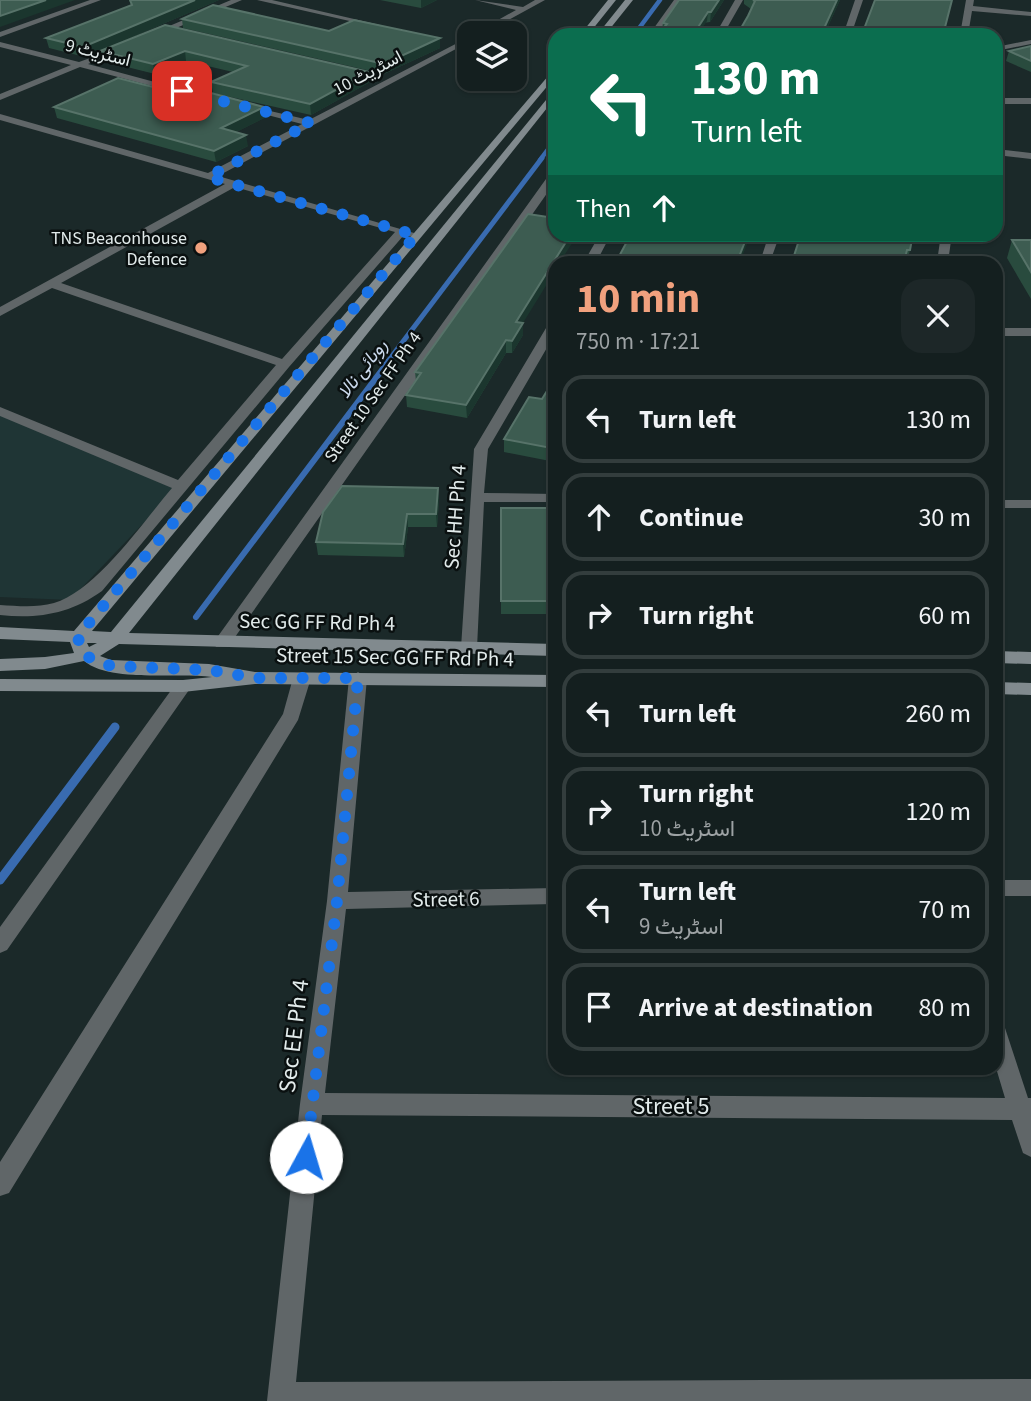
<!DOCTYPE html>
<meta charset="utf-8">
<style>
body{margin:0;font-family:"Source Sans 3",Vazirmatn,sans-serif;background:#1d2728;color:#f1f3f6;height:100vh;display:flex;flex-direction:column;font-size:26px;white-space:nowrap}
*{box-sizing:border-box;margin:0}
p{font-size:23px;color:#9da2a4}
.icon{flex:none;width:38px;height:38px;fill:none;stroke:currentColor;stroke-width:2;stroke-linecap:round;stroke-linejoin:round}
.map{position:relative;flex:1;overflow:hidden}
.sheet{position:absolute;left:548px;top:256px;width:455px;height:819px;display:flex;flex-direction:column;background:#141f1f;border-radius:21px;box-shadow:0 2px 5px #0004,0 0 0 2px #333d3d}
.sheet>*{flex:none}
.guide{position:absolute;left:548px;top:28px;width:455px;height:214px;border-radius:21px;box-shadow:0 2px 5px #0004,0 0 0 2px #333d3d;background:#0b6e4f;color:#fff;overflow:hidden}
.controls{position:absolute;left:457px;top:21px;display:grid;gap:14px}
.controls a{display:grid;place-items:center;width:70px;height:70px;border-radius:14px;background:#141f1f;box-shadow:0 2px 5px #0004,0 0 0 2px #333d3d;font-size:35px}
.pin{position:absolute;display:grid;place-items:center;width:60px;height:60px;color:#fff;margin:-30px;border-radius:14px;box-shadow:0 4px 10px #0006}
.me{position:absolute;width:77px;margin:-38px;rotate:6deg;stroke-linejoin:round;filter:drop-shadow(0 0 5px #0008)}
.turn{display:flex;align-items:center;gap:24px;height:147px;padding:0 28px;font-size:32px}
.turn .icon{width:91px;height:91px;stroke-width:2.5}
.turn b{display:block;font-size:49px;line-height:60px}
.then{display:flex;align-items:center;height:66px;padding:0 28px;background:#0003;gap:14px;font-size:26px}
.round{display:grid;place-items:center;flex:none;width:74px;height:74px;border-radius:21px;background:#1d2728}
.head{display:flex;align-items:center;justify-content:space-between;height:119px;padding:0 28px}
h1{font-size:42px;font-weight:700;line-height:52px;color:#f1a17e}
ul{padding:0;list-style:none}
li{display:flex;align-items:center;gap:21px;height:88px;margin:0 14px 10px;padding:0 14px;border:4px solid #333d3d;border-radius:21px}
li div{flex:1}
li b{display:block;font-size:26px}
li em{font-style:normal}
.map>svg:first-child{display:block}
.built{fill:#1f3535}
.lines{fill:none;stroke-linecap:round;stroke-linejoin:round}
.stream-far3{stroke:#396bb0;stroke-width:4.5}
.stream-far2{stroke:#396bb0;stroke-width:5}
.stream-far1{stroke:#396bb0;stroke-width:6}
.stream{stroke:#396bb0;stroke-width:9}
.street{fill:#606668;fill-rule:evenodd}
.secondary{fill:#818a8e;fill-rule:evenodd}
.wall{fill:#294b3e}
.shaded-wall{fill:#1b362e}
.building{fill:#3d5c51;stroke:#577369;stroke-width:2}
.route{stroke:#1a73e8;stroke-width:12;stroke-dasharray:0 21.6}
.poi-dot{fill:#f1a17e;stroke:#0a1010;stroke-width:2.5}
.labels{text-anchor:middle;dominant-baseline:central;stroke-width:5;stroke-linejoin:round;paint-order:stroke}
.far-street-label{font-size:18px;fill:#e2ebeb;stroke:#0a1010}
.far-poi-label{font-size:18px;fill:#e2ebeb;stroke:#0a1010;text-anchor:end}
.far-water-label{font-size:19px;font-style:italic;fill:#cbd9ec;stroke:#0a1010}
.street-label{font-size:21px;fill:#e2ebeb;stroke:#0a1010}
.near-street-label{font-size:24px;fill:#e2ebeb;stroke:#0a1010}
</style>
<div class="map">
<svg width="1031" height="1401" viewBox="0 0 1031 1401">
<rect width="100%" height="100%" fill="#1b2929"/>
<path class="built" d="M0 415 176 489 70 600 0 597Z"/>
<g class="lines">
<path class="stream-far3" d="M634 35 660 0
M540 160 555 140"/>
<path class="stream-far2" d="M386 364 542 158"/>
<path class="stream-far1" d="M196 617 388 362"/>
<path class="stream" d="M0 880 115 727"/>
<path class="street" d="M90 0H101L0 37V32Z
M231 0H242L155 37 148 35Z
M257 0H272L380 25 376 27Z
M475 0 523 7 535 0H545L485 33H475L516 10Z
M674 0H682L657 35H649Z
M735 0H743L723 35H715Z
M855 0H863L851 35H843Z
M966 0H974L973 6 1031 12V16L972 11 968 35H960Z
M469 37V42L218 176 421 235 416 238 404 235 289 367 102 591C70 614 38 619 0 615V605C18 606 36 608 54 603 96 591 143 522 172 488L0 416V407L178 480 276 365 52 288 0 316V307L225 184 0 120V114L208 173 302 124 240 108V104L309 120ZM235 187 395 232 282 359 61 283Z
M1031 40V44L996 51V47Z
M0 42 79 62 126 45V49L88 64 214 98 209 101 80 67 0 100V94L71 65 0 47Z
M996 98H1031V104H996Z
M996 149 1031 153V159L996 155Z
M555 171V182L228 647H216L214 643 216 639 551 172Z
M600 234H611L599 257 616 260 617 262H584Z
M769 234H780L770 262H760Z
M941 234H952L948 262H937Z
M555 319V334L488 449 484 493 555 494V502H484L477 648 469 654 461 648 474 449 549 323Z
M996 328H1031V336H996Z
M996 500H1031V508H996Z
M302 672 311 678 298 720 9 1193 0 1196V1162L283 714 293 678Z
M358 672 367 678 348 892 555 888V904L346 909 325 1093 1005 1098 996 1068V1022L1004 1025 1028 1098H1031V1157L1023 1153 1012 1120 322 1115 296 1382 1031 1379V1401H267L300 1104 327 901 349 678Z
M183 680 189 682 192 686 189 690 7 950 0 953V927L177 682Z
M996 880H1031V896H996Z"/>
<path class="secondary" d="M608 0H616L588 35H580Z
M625 0H633L605 35H597Z
M555 68V77L92 631 111 632 555 89V98L129 633 555 644V656L119 644 100 656 111 660 209 664 255 672 555 675V687L255 684 183 692 0 691V679L183 680 212 677C178 672 111 683 84 661L45 669 0 671V659L45 657 74 653 70 642 0 639V627L74 631ZM87 643H97L89 647Z
M996 651 1031 652V664L996 663Z
M996 682 1031 683V695L996 694Z"/>
</g>
<path class="wall" d="M129 0H219L85 57 49 48 46 38 131 5Z
M380 0H437L421 8Z
M679 0H724L710 22 662 29 663 23Z
M744 0H840L824 35H737L751 9 744 4Z
M182 19 329 31 440 48 384 74 183 28Z
M165 25 370 82 311 115 213 93 211 82 233 72 186 61 155 74 103 61 100 51Z
M864 29 943 35H863Z
M1031 46V72L1006 61 1009 51Z
M184 95 266 117 236 132 248 146 216 162 57 118 54 107Z
M801 234 910 250 907 262H904Z
M1012 240H1031V299L1007 258Z
M523 323V335L512 353H506L467 418 407 407 406 395 416 381 415 372Z
M555 378V454L550 461 504 452V439L542 399Z
M438 488 439 501 437 527H408L404 557 318 555 316 542Z
M501 508H555V567H548V614H501Z"/>
<path class="shaded-wall" d="M46 0H75L0 27V16Z
M195 0H219L85 57 83 47Z
M421 0H437L421 8Z
M719 0H724L710 22 711 12Z
M837 0H840L824 35H821Z
M708 12 707 21 698 35H693Z
M440 38V48L384 74V64Z
M185 51 186 61 155 74 153 64Z
M369 72 370 82 311 115 310 104Z
M264 107 266 117 223 139 221 128Z
M246 135 248 146 216 162 214 151Z
M571 234H578L560 262H555V271L523 323V335L512 353V341L516 322Z
M748 234H751L740 262H737Z
M506 340V353L467 418 466 405Z
M555 441V454L550 461 551 448Z
M438 488 439 501 437 527 436 514Z
M407 514 408 527 404 557 403 544Z"/>
<path class="building" d="M0 0H46L0 16Z
M130 0H195L83 47 46 38 132 5Z
M679 0H719L711 12H708L693 35H657L667 24 663 23Z
M753 0H837L821 35H737L748 16 755 1Z
M875 0H952L943 35H885L887 31 864 29Z
M213 5 329 31 354 20 440 38 384 64 182 19Z
M165 25 369 72 310 104 211 82 247 66 185 51 153 64 100 51Z
M1031 46V61L1009 51Z
M118 78 184 95 196 89 264 107 221 128 246 135 214 151 54 107Z
M528 214 555 218V234H571L516 322 523 323 512 341 506 340 466 405 406 395 421 373 415 372Z
M631 234H748L737 262H616Z
M801 234H913L910 250H907L904 262H792Z
M1012 240H1031V272Z
M555 378V441L551 448 504 439 529 397 542 399Z
M342 486 438 488 436 514H407L403 544 316 542 323 512Z
M501 508H555V554H547L549 601H501Z"/>
<g class="lines">
<path class="route" d="M182 91 311 123 208 177 416 235 78 636 80 649 91 659 111 666 209 670 255 678H358L337 901 306 1157"/>
</g>
<circle class="poi-dot" cx="201" cy="248" r="7"/>
<g class="labels">
<g class="far-street-label">
<text transform="translate(98 53) rotate(14)">اسٹریٹ 9</text>
<text transform="translate(368 73) rotate(-28)">اسٹریٹ 10</text>
<text transform="translate(373 397) rotate(-55)">Street 10 Sec FF Ph 4</text>
</g>
<g class="far-poi-label">
<text x="187" y="238">TNS Beaconhouse<tspan x="187" dy="21">Defence</tspan></text>
</g>
<g class="far-water-label">
<text transform="translate(363 369) rotate(-53)">روہائی نالا</text>
</g>
<g class="street-label">
<text transform="translate(455 517) rotate(-86)">Sec HH Ph 4</text>
<text transform="translate(317 622) rotate(1)">Sec GG FF Rd Ph 4</text>
<text transform="translate(395 657) rotate(1)">Street 15 Sec GG FF Rd Ph 4</text>
<text transform="translate(446 899) rotate(-1)">Street 6</text>
</g>
<g class="near-street-label">
<text transform="translate(294 1036) rotate(-83)">Sec EE Ph 4</text>
<text x="671" y="1106">Street 5</text>
</g>
</g>
</svg>
<div class="controls">
<a><svg class="icon" aria-label="layers" viewBox="0 0 24 24"><path d="M12 4l9 5-9 5-9-5zM3 14l9 5 9-5"/></svg></a>
</div>
<div class="pin" style="left:182px;top:91px;background:#d93025"><svg class="icon" aria-label="arrive" viewBox="0 0 24 24"><path d="M6 21V4h12l-3 4 3 4H6"/></svg></div>
<svg class="me" style="left:306px;top:1157px" viewBox="-20 -20 40 40"><circle r="19" fill="#fff"/><path d="M0-13L10 11 0 6-10 11z" fill="#1a73e8"/></svg>
<div class="guide">
<div class="turn"><svg class="icon" aria-label="left" viewBox="0 0 24 24"><path d="M17 20v-9H6M10 6l-5 5 5 5"/></svg><div><b>130 m</b>Turn left</div></div>
<div class="then">Then<svg class="icon" aria-label="ahead" viewBox="0 0 24 24"><path d="M12 20V5M6 11l6-6 6 6"/></svg></div>
</div>
<section class="sheet">
<div class="head"><div><h1>10 min</h1><p>750 m · 17:21</p></div><a class="round"><svg class="icon" aria-label="close" viewBox="0 0 24 24"><path d="M6 6l12 12M18 6L6 18"/></svg></a></div>
<ul>
<li><svg class="icon" aria-label="left" viewBox="0 0 24 24"><path d="M17 20v-9H6M10 6l-5 5 5 5"/></svg><div><b>Turn left</b></div><em>130 m</em></li>
<li><svg class="icon" aria-label="ahead" viewBox="0 0 24 24"><path d="M12 20V5M6 11l6-6 6 6"/></svg><div><b>Continue</b></div><em>30 m</em></li>
<li><svg class="icon" aria-label="right" viewBox="0 0 24 24"><path d="M7 20v-9h11M14 6l5 5-5 5"/></svg><div><b>Turn right</b></div><em>60 m</em></li>
<li><svg class="icon" aria-label="left" viewBox="0 0 24 24"><path d="M17 20v-9H6M10 6l-5 5 5 5"/></svg><div><b>Turn left</b></div><em>260 m</em></li>
<li><svg class="icon" aria-label="right" viewBox="0 0 24 24"><path d="M7 20v-9h11M14 6l5 5-5 5"/></svg><div><b>Turn right</b><p>اسٹریٹ 10</p></div><em>120 m</em></li>
<li><svg class="icon" aria-label="left" viewBox="0 0 24 24"><path d="M17 20v-9H6M10 6l-5 5 5 5"/></svg><div><b>Turn left</b><p>اسٹریٹ 9</p></div><em>70 m</em></li>
<li><svg class="icon" aria-label="arrive" viewBox="0 0 24 24"><path d="M6 21V4h12l-3 4 3 4H6"/></svg><div><b>Arrive at destination</b></div><em>80 m</em></li>
</ul>
</section>
</div>
